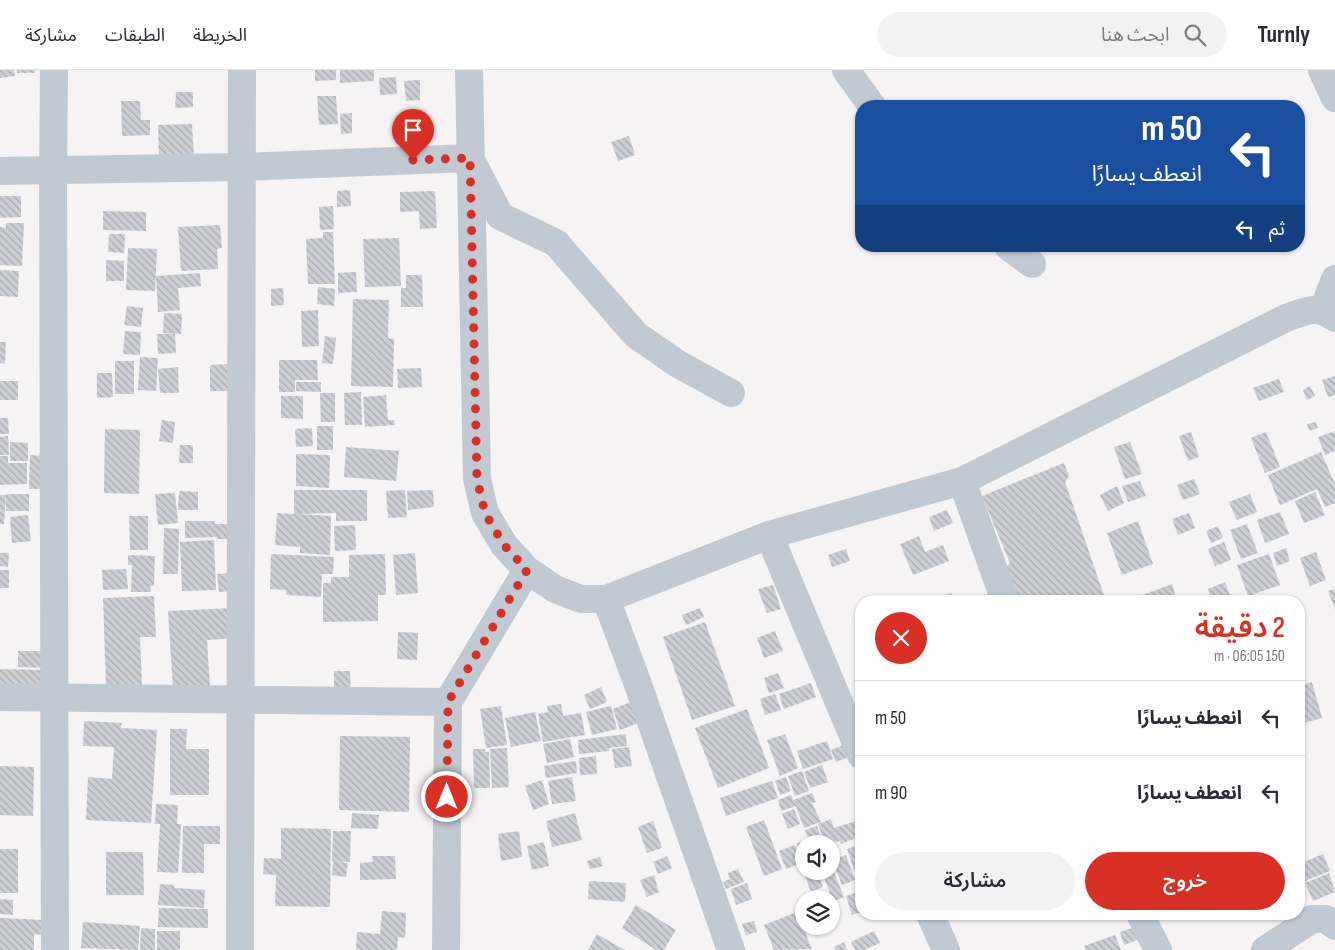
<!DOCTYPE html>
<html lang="ar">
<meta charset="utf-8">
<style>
body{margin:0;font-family:"Sofia Sans Condensed","Noto Sans Arabic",sans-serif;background:#f2f2f3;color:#2b2b33;direction:rtl;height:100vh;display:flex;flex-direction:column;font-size:19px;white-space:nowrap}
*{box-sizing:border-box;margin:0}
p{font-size:16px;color:#7c7c81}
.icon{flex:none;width:28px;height:28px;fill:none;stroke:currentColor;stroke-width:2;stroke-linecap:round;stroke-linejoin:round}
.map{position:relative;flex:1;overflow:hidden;direction:ltr}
.details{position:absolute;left:855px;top:525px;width:450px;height:325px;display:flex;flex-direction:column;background:#fff;border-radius:20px;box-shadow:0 1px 4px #0004;direction:rtl}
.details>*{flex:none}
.hud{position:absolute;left:855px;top:30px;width:450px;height:152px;border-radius:20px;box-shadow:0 1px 4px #0004;direction:rtl;background:#1a4fa0;color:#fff;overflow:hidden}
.buttons{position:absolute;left:795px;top:765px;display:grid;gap:10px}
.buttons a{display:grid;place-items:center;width:45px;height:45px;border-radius:50%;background:#fff;box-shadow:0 1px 4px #0004;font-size:25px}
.pin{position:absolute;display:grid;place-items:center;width:42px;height:42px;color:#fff;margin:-51px -21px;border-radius:50% 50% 50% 0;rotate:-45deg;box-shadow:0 0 5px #0007}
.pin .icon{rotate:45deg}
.me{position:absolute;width:55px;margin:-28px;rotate:0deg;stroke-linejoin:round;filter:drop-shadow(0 0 4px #0008)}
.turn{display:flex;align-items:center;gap:18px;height:105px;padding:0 20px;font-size:22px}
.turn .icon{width:65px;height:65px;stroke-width:2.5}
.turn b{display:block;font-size:35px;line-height:42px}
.then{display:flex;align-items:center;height:48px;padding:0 20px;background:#0003;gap:10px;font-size:19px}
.round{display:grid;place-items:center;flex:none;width:52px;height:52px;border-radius:26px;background:#f2f2f3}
.head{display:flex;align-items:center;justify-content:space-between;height:85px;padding:0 20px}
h1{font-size:30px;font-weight:600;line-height:38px;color:#d93025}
.primary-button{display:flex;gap:10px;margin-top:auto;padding:10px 20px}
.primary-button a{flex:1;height:58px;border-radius:30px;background:#d93025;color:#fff;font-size:20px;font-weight:600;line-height:58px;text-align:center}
.primary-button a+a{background:#f2f2f3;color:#2b2b33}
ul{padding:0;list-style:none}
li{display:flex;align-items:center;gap:15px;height:75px;padding:0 20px;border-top:1px solid #e1e1e2}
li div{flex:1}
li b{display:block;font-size:19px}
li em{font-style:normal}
header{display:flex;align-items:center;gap:30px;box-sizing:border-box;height:70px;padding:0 25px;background:#fff;border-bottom:1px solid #e1e1e2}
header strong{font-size:24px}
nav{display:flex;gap:28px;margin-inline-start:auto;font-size:18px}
.search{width:350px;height:45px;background:#f2f2f3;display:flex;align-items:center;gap:12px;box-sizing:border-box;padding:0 18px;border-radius:28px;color:#7c7c81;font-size:19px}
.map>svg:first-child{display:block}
.building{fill:url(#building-back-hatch)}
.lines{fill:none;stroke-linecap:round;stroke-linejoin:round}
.street{stroke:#c1cad2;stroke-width:28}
.route{stroke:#d93025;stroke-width:9;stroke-dasharray:0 16.2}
</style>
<header>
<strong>Turnly</strong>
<div class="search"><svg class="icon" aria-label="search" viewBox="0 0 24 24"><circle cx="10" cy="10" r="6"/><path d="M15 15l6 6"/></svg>ابحث هنا</div>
<nav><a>الخريطة</a><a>الطبقات</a><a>مشاركة</a></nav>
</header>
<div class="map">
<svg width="1335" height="880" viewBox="0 0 1335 880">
<defs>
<pattern id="building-back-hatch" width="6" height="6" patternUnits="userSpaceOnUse" patternTransform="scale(1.25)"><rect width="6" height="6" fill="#cdcfd5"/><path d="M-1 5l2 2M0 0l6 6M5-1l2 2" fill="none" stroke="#a8abb0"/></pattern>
</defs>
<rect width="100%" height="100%" fill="#f5f3f3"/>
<path class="building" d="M0 0H14L15 6 0 8Z
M17 0H35V3H17Z
M315 0H336V10L315 11Z
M340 0H374V11L340 13Z
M396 7 397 24 380 25 379 8Z
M420 10V30L406 31 404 11Z
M176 22H193V37L175 38Z
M317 26H336L338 54 319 55Z
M121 31H140L141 50H150V65L122 66Z
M352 43V63L341 64 340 44Z
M192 54 194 86 159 87 158 55Z
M629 66 635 85 618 91 611 72Z
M350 120 351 136 337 137V121Z
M435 121 437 158 420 159 419 141 400 142V122Z
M0 126H21V147L0 148Z
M333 136 334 159 320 160 319 137Z
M103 141 146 142V161L103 160Z
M6 153H24L22 196 0 195V157L6 158Z
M220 155 222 178 217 179 218 199 181 201 178 157Z
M323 162H333L335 214H308L306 169 323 168Z
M109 164H125L124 183 108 182Z
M399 168 401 216 365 217 363 169Z
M128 178 157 179 155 221 126 220Z
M106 190 124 191V211H106Z
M0 200 19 201 18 227 0 226Z
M356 202 357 222 338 223V203Z
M200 203 201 216 178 218 180 240 158 242 156 206Z
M406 205H422L423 237H401V218H406Z
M318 217 335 219 334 236 317 234Z
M283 218 284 235 271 236V219Z
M353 229 389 230 388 268 394 269 393 317 351 316Z
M127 236 143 238 141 257 124 255Z
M318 240 319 276 302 277 301 241Z
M164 243 182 244 181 264 163 263Z
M125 261 141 262 140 285 123 284Z
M157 264H175L176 283 158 284Z
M325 266 336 268 333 294 322 293Z
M0 272H6L5 294 0 293Z
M140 287 158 288 156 321 138 320Z
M279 290H317L318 310H295V322H279Z
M115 291H134V324H115Z
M229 294 230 321H210V295Z
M178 297 179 323H160L158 299Z
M421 298 422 317 398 318 397 299Z
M97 303H112L113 327 97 328Z
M1335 306V325L1328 327 1322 310Z
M1279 309 1284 322 1259 331 1253 318Z
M0 311H18V330H0Z
M296 312H321V322L296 321Z
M1310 316 1315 326 1307 330 1303 320Z
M361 322 362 355H345L344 323Z
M320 323H335V352H321Z
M386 325 388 350H394L395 355 365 357 363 327Z
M281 326H303V349L281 348Z
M0 348H8L9 364H0Z
M162 350 175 352 173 373 159 371Z
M1316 352 1318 358 1309 361 1307 354Z
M317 356H333V380H317Z
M312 358 313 376 296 377 295 359Z
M105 359 140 360 139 424 104 423Z
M1335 361V381L1325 385 1318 367Z
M1191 362 1199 387 1188 391 1179 366Z
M1266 362 1280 397 1265 403 1251 368Z
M8 366 9 385H0V367Z
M10 372 28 373V391H10Z
M1130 372 1142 404 1125 409 1114 377Z
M180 375H193V393H179Z
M346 377 399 381 396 411 344 407Z
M1321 382 1335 414V433L1325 437 1317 419 1280 435 1268 405Z
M296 384 330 385 329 418 296 416Z
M30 385 47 386 46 419H29Z
M0 386H8V393H27V414L0 415Z
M1064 393 1069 406 1065 412 1106 531H1010L1000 503 1010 493 982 426Z
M1194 409 1200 424 1183 430 1177 415Z
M1140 411 1146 426 1128 432 1122 416Z
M1117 416 1124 433 1108 441 1100 425Z
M294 420H367V451H336V443L298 444 331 446 330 485 300 483V477L275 475 277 443 294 444Z
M405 420 407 447 388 448 386 421Z
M433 420 434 437 408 440 407 421Z
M179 421 198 422V440H178Z
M1315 422 1325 445 1304 453 1295 431Z
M175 423 178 453 158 455 155 424Z
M6 424H29V441H6Z
M1250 424 1257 442 1237 450 1229 432Z
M0 425H6L4 454H0Z
M947 440 953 453 934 461 929 447Z
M1280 442 1289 464 1265 473 1257 450Z
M1189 443 1195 458 1178 465 1172 449Z
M28 445 31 471 12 473 10 447Z
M129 446H148V480H130Z
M185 451H215V454H229L230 469H217L216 467 185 468Z
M1138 451 1153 494 1122 505 1107 463Z
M1247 454 1258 483 1241 489 1230 460Z
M355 455 356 480 335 481 334 456Z
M1218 456 1223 468 1211 473 1206 461Z
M164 458 179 459 178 504H163Z
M919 466 925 482 943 475 949 491 913 505 900 474Z
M214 470 216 520 182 521 180 472Z
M1224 472 1231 490 1215 496 1208 479Z
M1286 478 1290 491 1277 496 1273 483Z
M846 479 850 491 832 497 828 485Z
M1316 482 1326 510 1310 516 1300 488Z
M0 483H9L8 497 0 496Z
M415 483 418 523 396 525 393 485Z
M271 484 334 487 333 504H322L321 527 286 525V520L270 519Z
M385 484 386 525H378V551L323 552V513H331V507H349V485Z
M1269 484 1280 515 1248 526 1237 495Z
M128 485 155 486 154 516H150L151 522H131L132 495H128Z
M126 499 128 519 103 520 102 500Z
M0 500H9V518H0Z
M231 503 232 521 219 522 217 504Z
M1225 512 1232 531H1212L1208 519Z
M1172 514 1177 531H1139L1137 527Z
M773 515 781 539 767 543 758 519Z
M1335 519V539L1328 521Z
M951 523 954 531H935L934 529Z
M154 526 156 567H140L142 615 106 616 103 528Z
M233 538 235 568 207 570 210 617 173 619 168 541Z
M700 538 704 547 686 555 682 545Z
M705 552 735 636 692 650 663 567Z
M775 561 783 581 764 588 757 568Z
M398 562 418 563 417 590 397 589Z
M18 581H47V598L18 597Z
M0 599 45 600 44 621 0 619Z
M334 601H350L351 622H334Z
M778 603 784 618 769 623 764 608Z
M1312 612 1322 648 1304 653 1299 635V616Z
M811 613 816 627 784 639 779 624Z
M601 617 607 632 590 639 584 625Z
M775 624 781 640 765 645 760 629Z
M631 632 639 653 620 660 613 639Z
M561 634 563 646 581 643 585 665 543 672 538 644 548 642 547 636Z
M501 636 507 675 486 678 480 639Z
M611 636 617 659 592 665 586 642Z
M747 639 769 698 718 718 695 658Z
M535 642 541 671 511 677 505 648Z
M84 651 122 653 121 658 157 660 151 753 86 750 88 707 112 709 114 677 83 676Z
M170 659H187L186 679H209V725H170Z
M626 664 627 676 609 678V681L579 684 578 670Z
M785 664 798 698 780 706 767 670Z
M340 666 410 667 409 742 339 740Z
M570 669 574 687 547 693 543 674Z
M827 671 833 689 803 699 797 681Z
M844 675 849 687 836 692 831 680Z
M629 677 632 696 615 698 612 679Z
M507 678 509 717 492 718 490 679Z
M473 679H485V682H489L490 718H474Z
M596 686 597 704 580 705 579 688Z
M576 691 577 703 546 708 544 696Z
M822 695 828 712 810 718 804 702Z
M0 696 34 697 33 746 0 745Z
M802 701 809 721 795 726 788 706Z
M572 707 576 731 552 734 548 711Z
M786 707 791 721 780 725 775 711Z
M542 710 549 734 533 740 525 716Z
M772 711 778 728 726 746 720 728Z
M812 723 816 732 812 733 821 752 804 758 796 736 781 741 778 730 791 725 793 730Z
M156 734 178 735 177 754H181L178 803 157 802 160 754H155Z
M794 739 800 754 788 759 782 744Z
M352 743 379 745 378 759 351 758Z
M575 743 582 770 552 777 546 751Z
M831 749 834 758 856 751 861 766 841 774 840 771 825 774 818 754Z
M764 750 782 799 764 806 746 757Z
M653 751 662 778 647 783 638 757Z
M183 756H220V774H204V803H182Z
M817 756 824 774H810L805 760Z
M281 758 331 759 330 837 275 836 276 805 263 804 264 788 281 789Z
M333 761H351L350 792 332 791Z
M519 761 522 787 501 791 498 764Z
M807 770 808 774H804L803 792 797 773Z
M544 772 549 796 532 800 527 776Z
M861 774V797L854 800 847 779Z
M795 775 801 793 786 799 779 781Z
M0 779H18V823H0Z
M106 782H143L144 825H106Z
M1323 784 1330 801 1305 811 1299 794Z
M846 785 855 810 842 815 832 790Z
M372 786H395L396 809 360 810V793L373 792Z
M667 786 672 798 658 804 653 792Z
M600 787 603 796 590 799 587 791Z
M333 791 348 793 346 807 332 805Z
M831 795 844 827 833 832 822 801H831Z
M804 797V801H817L823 817 811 822 802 798Z
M738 799 744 812 726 819 723 812 730 809 728 803Z
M1329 803 1335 822 1313 831 1305 813Z
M654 805 659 822 647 827 640 810Z
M589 811 626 813 625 832 588 829Z
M747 813 752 829 736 835 731 819Z
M160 814 174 815V818L205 820 204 838 158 835Z
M861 821V842L852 845 846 826Z
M0 829 13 830V845L0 844Z
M636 835 676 860 664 880H656L622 858Z
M159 838 208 839V858L158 857Z
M382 841 406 843 405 868 398 867 397 880H356L357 862 380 864Z
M797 842 812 879 774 880 764 855Z
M0 848 46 850V865L34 864V880H0Z
M754 851 757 862 746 865 742 854Z
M83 852 140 856 138 880 81 878Z
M1135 857 1140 869 1124 875 1120 862Z
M141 858 155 859V880H140Z
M157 861H180V880H157Z
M874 861 880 873 864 880H855L851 872Z
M597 864 625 880H588Z
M1115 865 1121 880H1085L1084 876Z
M844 872 847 880H836L834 877Z"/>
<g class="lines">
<path class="street" d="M54 0 53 100 55 880
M469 0 477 409 485 443 504 475 527 500 555 519 581 529H606L769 465 962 411 1286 248C1306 241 1317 234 1335 248
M846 0 872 36
M1322 0 1335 28
M0 101 241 97 470 88 500 146 556 173 636 265 678 294 731 323
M1008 176 1032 194
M1323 240 1335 209
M962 411 1005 531
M769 465 861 685
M606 529 636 609 731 880
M0 627 448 632
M930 844 946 880
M1140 844 1158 880
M240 880 242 0
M446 880 448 632 527 500
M1265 880 1312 849H1326L1335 856"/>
</g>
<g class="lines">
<path class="route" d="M413 90 470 88 477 409 485 443 504 475 527 500 448 632 447 727"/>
</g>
</svg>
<div class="buttons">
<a><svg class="icon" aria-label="sound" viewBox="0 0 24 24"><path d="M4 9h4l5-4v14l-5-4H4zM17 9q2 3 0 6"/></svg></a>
<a><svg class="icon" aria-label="layers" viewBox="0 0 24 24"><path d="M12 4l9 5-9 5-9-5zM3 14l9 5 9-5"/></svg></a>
</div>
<div class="pin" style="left:413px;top:90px;background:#d93025"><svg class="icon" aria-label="arrive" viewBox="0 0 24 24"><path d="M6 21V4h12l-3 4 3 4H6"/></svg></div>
<svg class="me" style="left:447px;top:727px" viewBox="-20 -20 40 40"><circle r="17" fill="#d93025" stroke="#fff" stroke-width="3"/><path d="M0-11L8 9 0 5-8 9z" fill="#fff"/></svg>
<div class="hud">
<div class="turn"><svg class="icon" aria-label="left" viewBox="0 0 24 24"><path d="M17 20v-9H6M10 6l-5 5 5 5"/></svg><div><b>50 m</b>انعطف يسارًا</div></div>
<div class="then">ثم<svg class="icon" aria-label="left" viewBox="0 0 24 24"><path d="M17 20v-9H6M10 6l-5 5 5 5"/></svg></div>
</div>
<section class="details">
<div class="head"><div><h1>2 دقيقة</h1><p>150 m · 06:05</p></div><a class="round" style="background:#d93025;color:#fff"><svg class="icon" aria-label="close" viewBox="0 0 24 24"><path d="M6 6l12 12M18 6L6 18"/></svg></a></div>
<ul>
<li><svg class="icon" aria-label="left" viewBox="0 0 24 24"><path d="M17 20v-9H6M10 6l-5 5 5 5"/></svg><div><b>انعطف يسارًا</b></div><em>50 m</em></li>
<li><svg class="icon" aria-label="left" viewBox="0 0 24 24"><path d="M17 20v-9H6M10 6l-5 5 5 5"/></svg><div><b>انعطف يسارًا</b></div><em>90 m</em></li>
</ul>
<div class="primary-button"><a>خروج</a><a>مشاركة</a></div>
</section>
</div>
